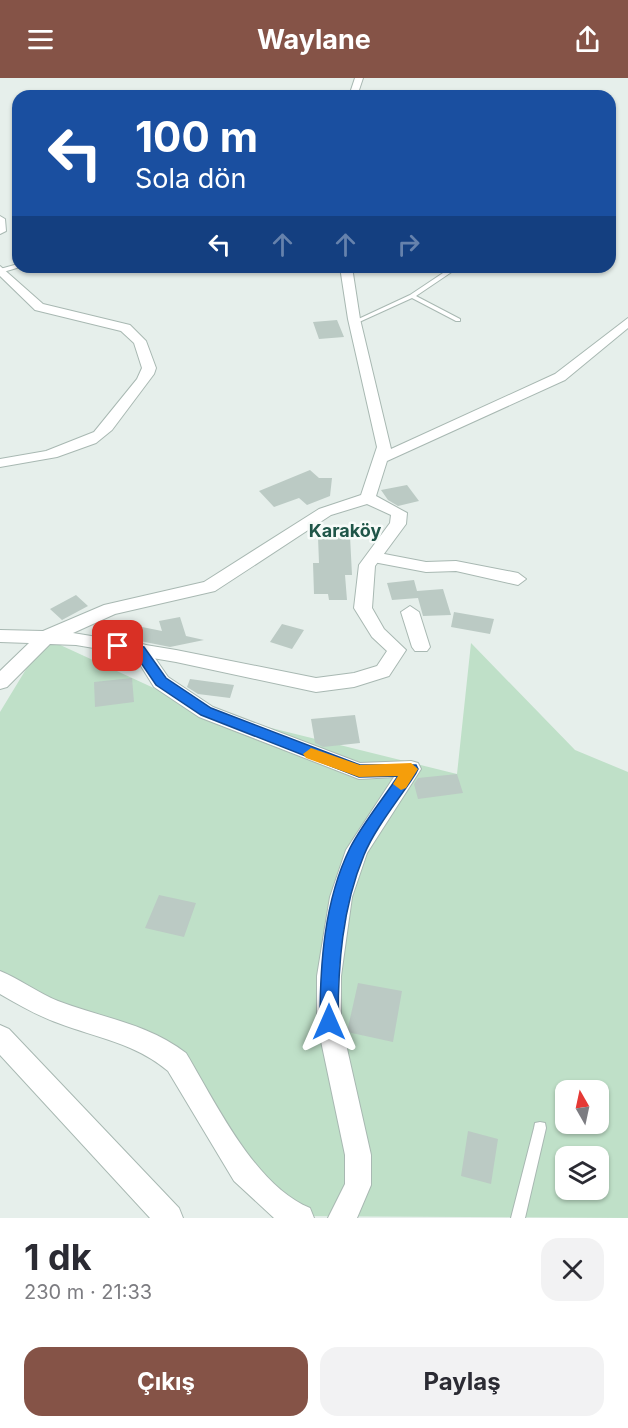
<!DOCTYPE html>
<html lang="tr">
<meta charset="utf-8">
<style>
body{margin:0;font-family:Inter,sans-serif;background:#f2f2f3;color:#2b2b33;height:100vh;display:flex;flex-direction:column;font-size:22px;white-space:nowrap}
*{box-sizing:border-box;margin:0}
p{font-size:20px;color:#7c7c81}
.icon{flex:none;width:33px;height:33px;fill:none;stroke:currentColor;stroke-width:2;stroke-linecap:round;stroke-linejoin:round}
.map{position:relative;height:1140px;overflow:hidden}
.panel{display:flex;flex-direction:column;background:#fff;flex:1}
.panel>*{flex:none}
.guide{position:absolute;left:12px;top:12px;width:604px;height:183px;border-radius:18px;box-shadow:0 2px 4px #0004;background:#1a4fa0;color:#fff;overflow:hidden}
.needle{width:39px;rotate:351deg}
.controls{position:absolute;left:555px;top:1002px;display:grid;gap:12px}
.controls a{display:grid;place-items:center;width:54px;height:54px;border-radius:12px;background:#fff;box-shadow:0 2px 4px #0004;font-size:30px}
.pin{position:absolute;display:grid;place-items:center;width:51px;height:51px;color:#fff;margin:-26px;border-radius:12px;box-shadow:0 3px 9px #0006}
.me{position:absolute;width:66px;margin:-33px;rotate:0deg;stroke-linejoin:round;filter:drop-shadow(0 0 4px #0008)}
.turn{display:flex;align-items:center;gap:21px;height:126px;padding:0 24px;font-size:27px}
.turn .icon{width:78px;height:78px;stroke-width:2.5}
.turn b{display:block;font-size:42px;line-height:51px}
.lanes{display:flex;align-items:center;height:57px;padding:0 24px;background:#0003;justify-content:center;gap:30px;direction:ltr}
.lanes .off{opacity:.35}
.round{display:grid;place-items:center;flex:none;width:63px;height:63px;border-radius:18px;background:#f2f2f3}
.overview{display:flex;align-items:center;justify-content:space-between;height:102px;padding:0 24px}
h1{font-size:36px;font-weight:700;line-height:45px}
.action{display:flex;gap:12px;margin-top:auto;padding:12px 24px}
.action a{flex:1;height:69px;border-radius:18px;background:#855347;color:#fff;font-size:24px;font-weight:700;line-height:69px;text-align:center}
.action a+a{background:#f2f2f3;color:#2b2b33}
header{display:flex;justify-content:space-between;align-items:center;height:78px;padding:0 24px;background:#855347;color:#fff;font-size:27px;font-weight:700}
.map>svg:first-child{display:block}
.green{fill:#bfe0c8;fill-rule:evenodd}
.building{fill:#bbcac4}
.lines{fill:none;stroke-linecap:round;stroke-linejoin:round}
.service-casing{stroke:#a8b8b2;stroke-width:2}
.minor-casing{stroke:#a8b8b2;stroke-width:2}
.tertiary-casing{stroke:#a8b8b2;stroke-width:2}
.service{fill:#fff;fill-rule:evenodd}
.minor{fill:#fff;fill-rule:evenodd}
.tertiary{fill:#fff;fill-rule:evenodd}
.route{fill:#1a73e8;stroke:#114b97;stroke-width:1.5}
.slow{fill:#f59e0b}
.labels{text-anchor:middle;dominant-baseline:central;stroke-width:5;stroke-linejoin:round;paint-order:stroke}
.quarter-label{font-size:18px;font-weight:bold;fill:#1f5548;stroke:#f7fbf9}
</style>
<header><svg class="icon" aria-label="menu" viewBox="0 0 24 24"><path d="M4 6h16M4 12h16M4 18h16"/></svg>Waylane<svg class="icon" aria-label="share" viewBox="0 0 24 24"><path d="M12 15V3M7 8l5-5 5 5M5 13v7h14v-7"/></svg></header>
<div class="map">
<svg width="628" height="1140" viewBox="0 0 628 1140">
<rect width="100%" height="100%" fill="#e6efeb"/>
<path class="green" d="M45 560 206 634 457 696 471 565 575 672 628 694V1140L292 1138 177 984 0 904V634ZM566 1012H598V1046H566ZM566 1078H598V1112H566Z"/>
<path class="building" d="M337 242 344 259 319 261 313 244Z
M310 392 319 400H332L330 418 307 427 299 420 274 429 259 413Z
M407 407 419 423 398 428 388 422 381 412Z
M350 458 352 497H345L347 522H329L328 516H314L313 485H319L318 459Z
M414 502 417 513 443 511 451 537 423 538 418 520 392 522 387 505Z
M76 517 88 528 62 542 50 531Z
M454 534 494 541 490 556 451 549Z
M180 539 186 558 204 562 170 569 125 560 132 547 162 553 159 543Z
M282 546 304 552 292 571 270 564Z
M132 600 134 624 95 629 94 604Z
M190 601 234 607 230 620 198 616 187 609Z
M355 637 360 665 323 669 315 665 311 641Z
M457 696 463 715 418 721 414 706 418 700Z
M159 817 196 825 184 859 145 850Z
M358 905 402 913 393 964 347 954Z
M468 1053 498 1061 491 1106 461 1098Z"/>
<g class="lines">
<g class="service-casing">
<path id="service" d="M18 186V189H20L0 195V191Z
M452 189H459L416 218 460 241V243H456L412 220 357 245 352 244 410 217Z
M540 1044 545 1045 546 1050 525 1140H511L534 1050 535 1045Z"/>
</g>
<g class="minor-casing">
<path id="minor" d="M0 138 5 141 6 153 0 156Z
M0 188 43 226 130 247 146 263 156 290 154 296 112 352 96 365 57 379 0 389V381L46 373 94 354 137 301 142 290 134 265 121 253 35 232 0 198Z
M374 474 426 484 456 483 518 495 526 501 518 507 456 493 426 494 368 483 366 479Z
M410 528 419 534 430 569 427 573H415L412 569 401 534Z
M140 566 146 567 168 599 213 629 360 685 411 683 418 685 421 691 367 775 352 819 341 898V944L371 1077V1107L357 1140H328L345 1106V1077L317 944V898L330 819 346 772 394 699 359 701 199 639 154 609 131 572 134 567Z
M0 893C20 901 38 915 58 923 102 940 147 945 186 975 216 1025 255 1108 310 1130L314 1140H274L234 1103 168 993C135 965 97 960 58 945 38 938 19 927 0 916Z
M0 947 9 951 179 1130 183 1140H150L0 977Z"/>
</g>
<g class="tertiary-casing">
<path id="tertiary" d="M355 0H363L358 15 354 18 350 15Z
M340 189H352L360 241 391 371 555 296 628 240V250L565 302 387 383 376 418 407 435 406 446 375 488 372 530 384 551 406 572 389 598 354 609 316 614 176 584 76 567 50 566 7 609 0 611V593L29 565 0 564V552L43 553 104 527 204 504 319 431 361 417 377 369 348 241ZM367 426 391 437 390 445 359 487 354 530 372 559 387 573 377 588 354 595 316 600 176 572 73 555 115 536 215 513 331 437Z"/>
</g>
<use href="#service" class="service"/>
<use href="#minor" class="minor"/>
<use href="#tertiary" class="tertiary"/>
</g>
<path class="route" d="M118 564 144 569 166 600 211 630 360 687H416L418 691 416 695C400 720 375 750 364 777 342 830 338 888 338 944L335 951 329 953 322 951 320 944C320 887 324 823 350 770 363 745 383 721 398 698L359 699 201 637 156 607 135 576 113 572 111 568Z"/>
<path class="slow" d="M311 670 360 687 411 685 418 691 406 710 401 712 393 706 398 698 359 699 306 680 303 676Z"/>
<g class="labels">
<g class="quarter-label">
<text x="345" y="452">Karaköy</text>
</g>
</g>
</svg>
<div class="controls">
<a><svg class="needle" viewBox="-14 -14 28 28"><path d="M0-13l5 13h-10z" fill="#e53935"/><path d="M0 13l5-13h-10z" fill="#7c7c81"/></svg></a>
<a><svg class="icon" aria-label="layers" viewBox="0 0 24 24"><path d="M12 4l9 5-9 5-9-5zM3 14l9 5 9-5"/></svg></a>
</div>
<div class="pin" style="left:118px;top:568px;background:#d93025"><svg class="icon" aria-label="arrive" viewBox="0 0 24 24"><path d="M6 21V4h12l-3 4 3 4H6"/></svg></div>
<svg class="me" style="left:329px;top:944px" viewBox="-20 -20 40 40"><path d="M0-17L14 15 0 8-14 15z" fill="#1a73e8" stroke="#fff" stroke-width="4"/></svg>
<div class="guide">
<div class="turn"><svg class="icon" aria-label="left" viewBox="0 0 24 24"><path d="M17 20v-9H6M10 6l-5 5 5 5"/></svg><div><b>100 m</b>Sola dön</div></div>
<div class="lanes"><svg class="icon" aria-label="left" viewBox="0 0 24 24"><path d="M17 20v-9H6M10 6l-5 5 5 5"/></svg><svg class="icon off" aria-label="ahead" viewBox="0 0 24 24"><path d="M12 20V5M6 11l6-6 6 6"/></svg><svg class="icon off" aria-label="ahead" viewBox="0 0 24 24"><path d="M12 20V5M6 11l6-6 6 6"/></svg><svg class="icon off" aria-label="right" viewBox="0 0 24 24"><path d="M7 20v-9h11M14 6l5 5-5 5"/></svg></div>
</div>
</div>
<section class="panel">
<div class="overview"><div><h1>1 dk</h1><p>230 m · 21:33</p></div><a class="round"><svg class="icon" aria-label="close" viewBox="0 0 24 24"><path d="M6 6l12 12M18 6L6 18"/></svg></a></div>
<div class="action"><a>Çıkış</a><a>Paylaş</a></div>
</section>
